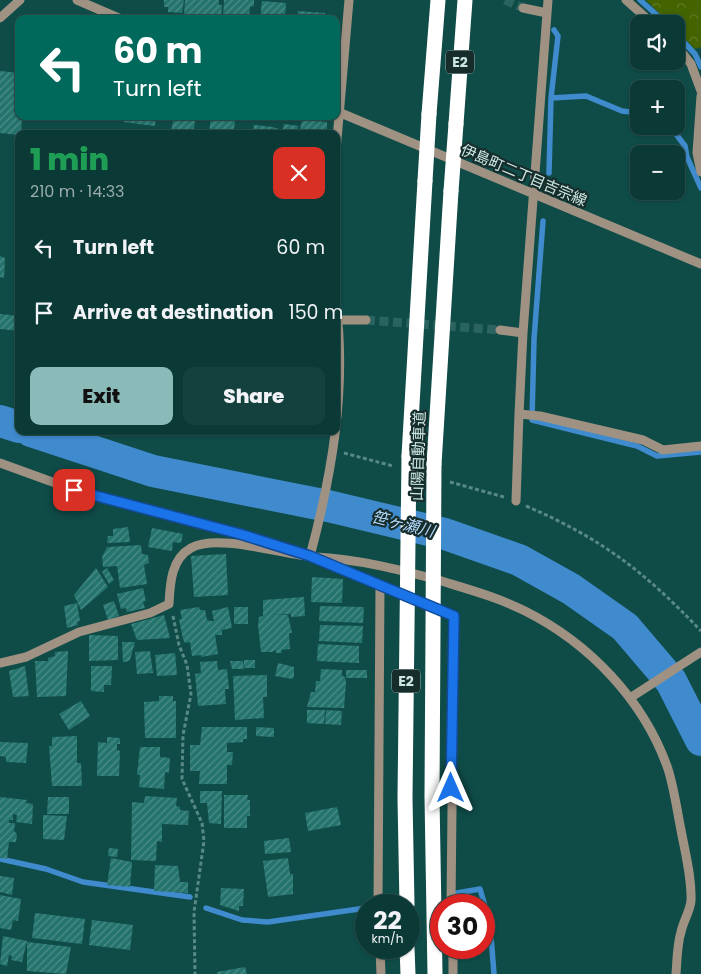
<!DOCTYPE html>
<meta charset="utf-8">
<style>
body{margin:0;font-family:Poppins,"Noto Sans JP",sans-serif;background:#14403e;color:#f1f3f6;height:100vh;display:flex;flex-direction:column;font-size:19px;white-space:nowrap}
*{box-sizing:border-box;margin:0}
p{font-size:16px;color:#9aacad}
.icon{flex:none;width:28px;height:28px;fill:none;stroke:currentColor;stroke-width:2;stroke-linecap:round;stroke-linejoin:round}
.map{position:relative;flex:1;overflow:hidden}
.drawer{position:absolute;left:15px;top:130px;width:325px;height:305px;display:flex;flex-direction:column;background:#0b3936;border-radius:10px;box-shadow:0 1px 4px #0004,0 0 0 1px #2b5351}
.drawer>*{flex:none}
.guide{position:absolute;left:15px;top:15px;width:325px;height:105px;border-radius:10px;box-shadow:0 1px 4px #0004,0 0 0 1px #2b5351;background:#00695c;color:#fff;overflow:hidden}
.fabs{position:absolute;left:630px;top:15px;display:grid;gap:10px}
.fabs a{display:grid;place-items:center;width:55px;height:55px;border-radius:10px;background:#0b3936;box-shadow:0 1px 4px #0004,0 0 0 1px #2b5351;font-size:25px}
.speed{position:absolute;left:355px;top:894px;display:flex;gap:10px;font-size:25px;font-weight:700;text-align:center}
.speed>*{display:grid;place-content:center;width:65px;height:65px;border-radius:50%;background:#0b3936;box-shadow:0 1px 4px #0004,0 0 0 1px #2b5351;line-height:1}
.speed small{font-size:12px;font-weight:400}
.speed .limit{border:8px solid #d22;background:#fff;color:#111}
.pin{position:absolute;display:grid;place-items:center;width:42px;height:42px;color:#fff;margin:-21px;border-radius:10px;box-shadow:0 2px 8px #0006}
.me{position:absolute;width:55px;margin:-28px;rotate:0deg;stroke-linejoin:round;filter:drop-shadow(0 0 4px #0008)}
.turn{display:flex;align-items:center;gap:18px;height:105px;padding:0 15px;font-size:22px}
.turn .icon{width:65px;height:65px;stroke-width:2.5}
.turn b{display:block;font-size:35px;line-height:42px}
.round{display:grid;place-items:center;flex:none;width:52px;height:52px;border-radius:10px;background:#14403e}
.headline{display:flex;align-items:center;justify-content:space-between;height:85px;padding:0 15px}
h1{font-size:30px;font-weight:800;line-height:38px;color:#1e9e55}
.primary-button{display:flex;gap:10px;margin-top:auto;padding:10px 15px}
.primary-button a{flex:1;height:58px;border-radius:10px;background:#8bbbb9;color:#111;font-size:20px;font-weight:800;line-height:58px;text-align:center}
.primary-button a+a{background:#14403e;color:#f1f3f6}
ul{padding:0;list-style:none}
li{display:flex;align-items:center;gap:15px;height:65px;padding:0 15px}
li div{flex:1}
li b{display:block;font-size:19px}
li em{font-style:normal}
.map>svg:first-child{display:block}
.forest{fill:url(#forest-crowns)}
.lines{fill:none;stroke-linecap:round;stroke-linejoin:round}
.stream{stroke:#3f8bcd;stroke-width:5.5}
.river{stroke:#3f8bcd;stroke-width:32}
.building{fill:url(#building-hatch)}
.minor-tunnel{stroke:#2b635f;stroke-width:9;stroke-dasharray:9 4.5;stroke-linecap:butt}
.path{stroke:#598985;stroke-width:3;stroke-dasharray:4 2.5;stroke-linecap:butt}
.minor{stroke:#a09283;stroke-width:9}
.highway{stroke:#fff;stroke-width:15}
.highway-bridge{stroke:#fff;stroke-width:15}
.route-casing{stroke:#114b97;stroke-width:12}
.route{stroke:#1a73e8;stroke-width:9}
.labels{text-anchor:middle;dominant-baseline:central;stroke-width:4.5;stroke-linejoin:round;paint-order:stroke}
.shield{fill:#162d2b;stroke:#95afac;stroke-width:1}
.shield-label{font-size:14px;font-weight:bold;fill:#cbe7e4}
.street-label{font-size:15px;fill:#cbe7e4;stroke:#162d2b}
.water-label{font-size:16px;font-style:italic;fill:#b5d9fc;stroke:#162d2b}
</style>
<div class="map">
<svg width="701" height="974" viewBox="0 0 701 974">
<defs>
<pattern id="forest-crowns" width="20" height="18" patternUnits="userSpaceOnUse" patternTransform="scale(1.25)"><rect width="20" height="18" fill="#446400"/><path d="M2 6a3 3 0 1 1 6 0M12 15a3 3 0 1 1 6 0" fill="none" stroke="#5e7a25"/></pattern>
<pattern id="building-hatch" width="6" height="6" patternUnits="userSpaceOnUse" patternTransform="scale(1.25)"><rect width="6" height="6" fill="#25736d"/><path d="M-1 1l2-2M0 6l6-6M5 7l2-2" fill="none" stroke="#4d8e89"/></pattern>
</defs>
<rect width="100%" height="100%" fill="#0f4c48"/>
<path class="forest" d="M646 0H701V47L695 49 676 30V24H670Z"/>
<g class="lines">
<path class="stream" d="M640 0 667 24
M676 34 695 54 701 67
M551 98 586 96 622 111 639 113
M670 126 685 146 687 157 701 188
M549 173 551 98 558 36 554 30
M543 221 534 339 532 420 637 446 657 456 701 452
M0 859 46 869 83 882 190 897
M457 893 480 889 490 923 494 974
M206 908 242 920 268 922 366 908"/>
<path class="river" d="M0 421 19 427
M31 431 153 471 328 506 445 534 519 560 571 589 625 627 671 681 701 740"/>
</g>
<path class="building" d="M164 0H184L182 13 168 12V7H164Z
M185 0H219V5H222L221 19 184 15Z
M224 0H254V6L250 7 249 17 223 19Z
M262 1 286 3 285 16 283 19H260Z
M298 11 325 13V19H297Z
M0 71 19 73V116H22L21 134 19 135 0 133Z
M124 116H156L155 126 123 122Z
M174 116H196L193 134 171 132Z
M211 116H236L233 134H209Z
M303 116 317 117V121L327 122V134H299Z
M284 124 298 126 297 134H282Z
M254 125 273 127 281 130 280 134H253Z
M0 256 5 258 4 278 0 277Z
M14 278 19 279V292H14Z
M0 314 19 316V331L0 329Z
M128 527 130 542 107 543 108 536H113V529Z
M152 528 183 534 181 543 173 542 172 551 148 547Z
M141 545 142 554 148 555 149 563 144 565 147 584 120 588 117 566 103 567 102 557 107 547Z
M226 554 228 595 194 597 191 556Z
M96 568 108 587 81 610 74 595Z
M107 568 114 580 109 584 102 572Z
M312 577 343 579 342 603 311 602Z
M143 588 146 601 143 602 145 608 127 612 126 608 121 609 117 594Z
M304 597 305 616 291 617V614L273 615H288L292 633H289L290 649 281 650 282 653H276V650L272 652H261L258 625 259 617 263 616V600Z
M114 601 119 616 108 620 103 605Z
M77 603 80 621 77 622 78 625 67 628 64 606Z
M320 606 364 607 363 623 319 621Z
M199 607 200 610H205L207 620 210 621H214L212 611 228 607 232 628 222 630V635H215L218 654 201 657V655L192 656 190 642 185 643 183 639 179 619H182L180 610Z
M234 607H248V624H234Z
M164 615 170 638 137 640 131 624Z
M320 625 363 626 362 643 319 641Z
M89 635 118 636V660L89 661Z
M122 642H135L130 660 126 662H123Z
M318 644 359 646V663L317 661Z
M68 651 66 696 37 697 35 661H48V658L55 656V652Z
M150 651 153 673 137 674 135 652Z
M175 653 177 675 157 676 155 655Z
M244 660H255V668H244Z
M217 661 218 670 227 669 229 689H225L226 704 198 706 195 674 201 673 200 662Z
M230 661H243L244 669H232Z
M278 663 294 667V677L292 679 275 676Z
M25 666 29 696 13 697 9 671Z
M91 666H112L111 685H104V692L91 691Z
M321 669 342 670V676L345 677 346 683 344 708 307 707 311 692H315L316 681H320Z
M346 670H367V678H346Z
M267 675V697H263L264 718 235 720 233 676Z
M159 696H173V701H176V738H145L144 702 159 701Z
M81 701 90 716 69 730 59 714Z
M307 710H325L324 724 307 723Z
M326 710 342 711 341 725 325 724Z
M202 727H247V739H243V742L227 743V752H233L232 765H227V784H199L200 771H190V745H200Z
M256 727 274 728V737L256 736Z
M77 736V763H81L82 786H52L49 746H52V737Z
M107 737 120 738V744H117V750L120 751 119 776H97L98 742 107 743Z
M0 742 28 743 26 763 6 762V757L0 756Z
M140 747H160V757L170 758 169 773 165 772 164 789 139 787 140 775H137Z
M200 791H222L221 824 209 823 207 803H200Z
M224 795H248L247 800H250V816H247V828H224Z
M145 796 177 798 176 806 180 807V810L189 811 188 825 162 824V842L157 841 156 861 131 860 132 802 144 803Z
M0 797 27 800 26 803 33 804 32 824 16 822 17 815 13 814V820H9V823H15L14 831 17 834 16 842H9L7 859 0 858Z
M48 797H69V814H47Z
M337 807 341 825 308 831 305 813Z
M43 815 67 816 64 840 43 839Z
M289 838 291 852 265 854 264 841Z
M109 848 118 849 117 857 108 856Z
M111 858 132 862 130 887 107 885Z
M288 858 290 874H293V894L268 897 263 861Z
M155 865 178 866 180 882H188V893L154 891Z
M0 876 14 878 12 895 0 892Z
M221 888 244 889 243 906H239V911L220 905Z
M0 895 21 899 18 921 13 920 11 930 0 928Z
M35 913 85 919 82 944 32 938Z
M92 920 133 925 130 950 89 945Z
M3 936 27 941 22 962 11 960 12 956 9 955 7 966 0 964Z
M27 942 71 947 66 974 27 971Z
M245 967 247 974H217V972Z"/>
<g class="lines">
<path class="minor-tunnel" d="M505 0 523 8
M366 320 500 330"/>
<path class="path" d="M344 453 393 466
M450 482 504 497
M526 506C601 538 645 572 701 631
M173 616 179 645 187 665 191 694 183 735 182 779 202 823 204 841 194 912 195 974"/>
<path class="minor" d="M77 0 121 19
M548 0 523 333 519 414 540 416 643 440 663 450 701 446
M626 0 653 24
M523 8 547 13
M0 18 20 0
M676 45 691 64 701 91
M701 96 697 153 701 172
M336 111 701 264
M336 151 349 0
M338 320H366
M500 330 523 333
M0 463 91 496 240 533 280 547
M516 501 519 414
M310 556C332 474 347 389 336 303
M313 558 380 585 378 905
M380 585 454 616 451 905
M0 663 26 657 79 632 150 613 169 604C170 584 171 559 191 548 218 533 284 555 315 557 357 559 397 569 438 580 467 589 497 597 525 611 589 643 644 700 668 769 674 788 677 810 681 830 685 852 692 878 691 901 690 911 683 922 681 932 677 945 677 961 676 974
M630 698 701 652
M380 948 381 974
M453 948V974"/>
<path class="highway" d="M429 114 438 0
M456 124 465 0
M409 456 425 181
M434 464 451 191
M407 948 408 974"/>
<path class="highway-bridge" d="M425 181 429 114
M451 191 456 124
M434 464 432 797 435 974
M407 905 405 798 409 456"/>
</g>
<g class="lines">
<g class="route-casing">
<path id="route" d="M74 490 240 534 310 556 454 616 451 788"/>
</g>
<use href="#route" class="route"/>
</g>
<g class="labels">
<g class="shield">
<rect x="446" y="50.5" width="28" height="23" rx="4"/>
<rect x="392" y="669.5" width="28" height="23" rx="4"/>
</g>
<g class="shield-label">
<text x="460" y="62">E2</text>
<text x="406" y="681">E2</text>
</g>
<g class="street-label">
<text transform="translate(524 175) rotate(23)">伊島町二丁目吉宗線</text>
<text transform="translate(418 456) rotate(-88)">山陽自動車道</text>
</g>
<g class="water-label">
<text transform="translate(403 524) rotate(14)">笹ヶ瀬川</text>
</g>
</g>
</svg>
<div class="fabs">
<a><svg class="icon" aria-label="sound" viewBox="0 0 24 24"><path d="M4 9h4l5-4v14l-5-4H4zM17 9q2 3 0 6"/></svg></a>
<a>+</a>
<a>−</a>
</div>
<div class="speed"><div>22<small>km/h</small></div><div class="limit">30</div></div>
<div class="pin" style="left:74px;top:490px;background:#d93025"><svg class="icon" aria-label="arrive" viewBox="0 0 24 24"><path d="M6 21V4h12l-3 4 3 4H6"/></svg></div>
<svg class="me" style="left:451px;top:788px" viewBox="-20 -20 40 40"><path d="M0-17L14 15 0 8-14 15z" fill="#1a73e8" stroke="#fff" stroke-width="4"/></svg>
<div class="guide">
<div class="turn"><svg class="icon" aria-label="left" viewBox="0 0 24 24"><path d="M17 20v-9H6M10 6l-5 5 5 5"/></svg><div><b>60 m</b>Turn left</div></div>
</div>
<section class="drawer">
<div class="headline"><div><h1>1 min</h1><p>210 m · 14:33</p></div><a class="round" style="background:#d93025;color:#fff"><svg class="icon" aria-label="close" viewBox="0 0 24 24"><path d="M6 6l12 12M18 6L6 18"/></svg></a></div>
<ul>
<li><svg class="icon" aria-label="left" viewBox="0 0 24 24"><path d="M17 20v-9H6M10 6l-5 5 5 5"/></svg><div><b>Turn left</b></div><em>60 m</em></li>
<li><svg class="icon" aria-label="arrive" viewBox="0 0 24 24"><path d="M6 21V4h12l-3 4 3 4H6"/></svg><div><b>Arrive at destination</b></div><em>150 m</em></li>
</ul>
<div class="primary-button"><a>Exit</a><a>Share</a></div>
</section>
</div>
